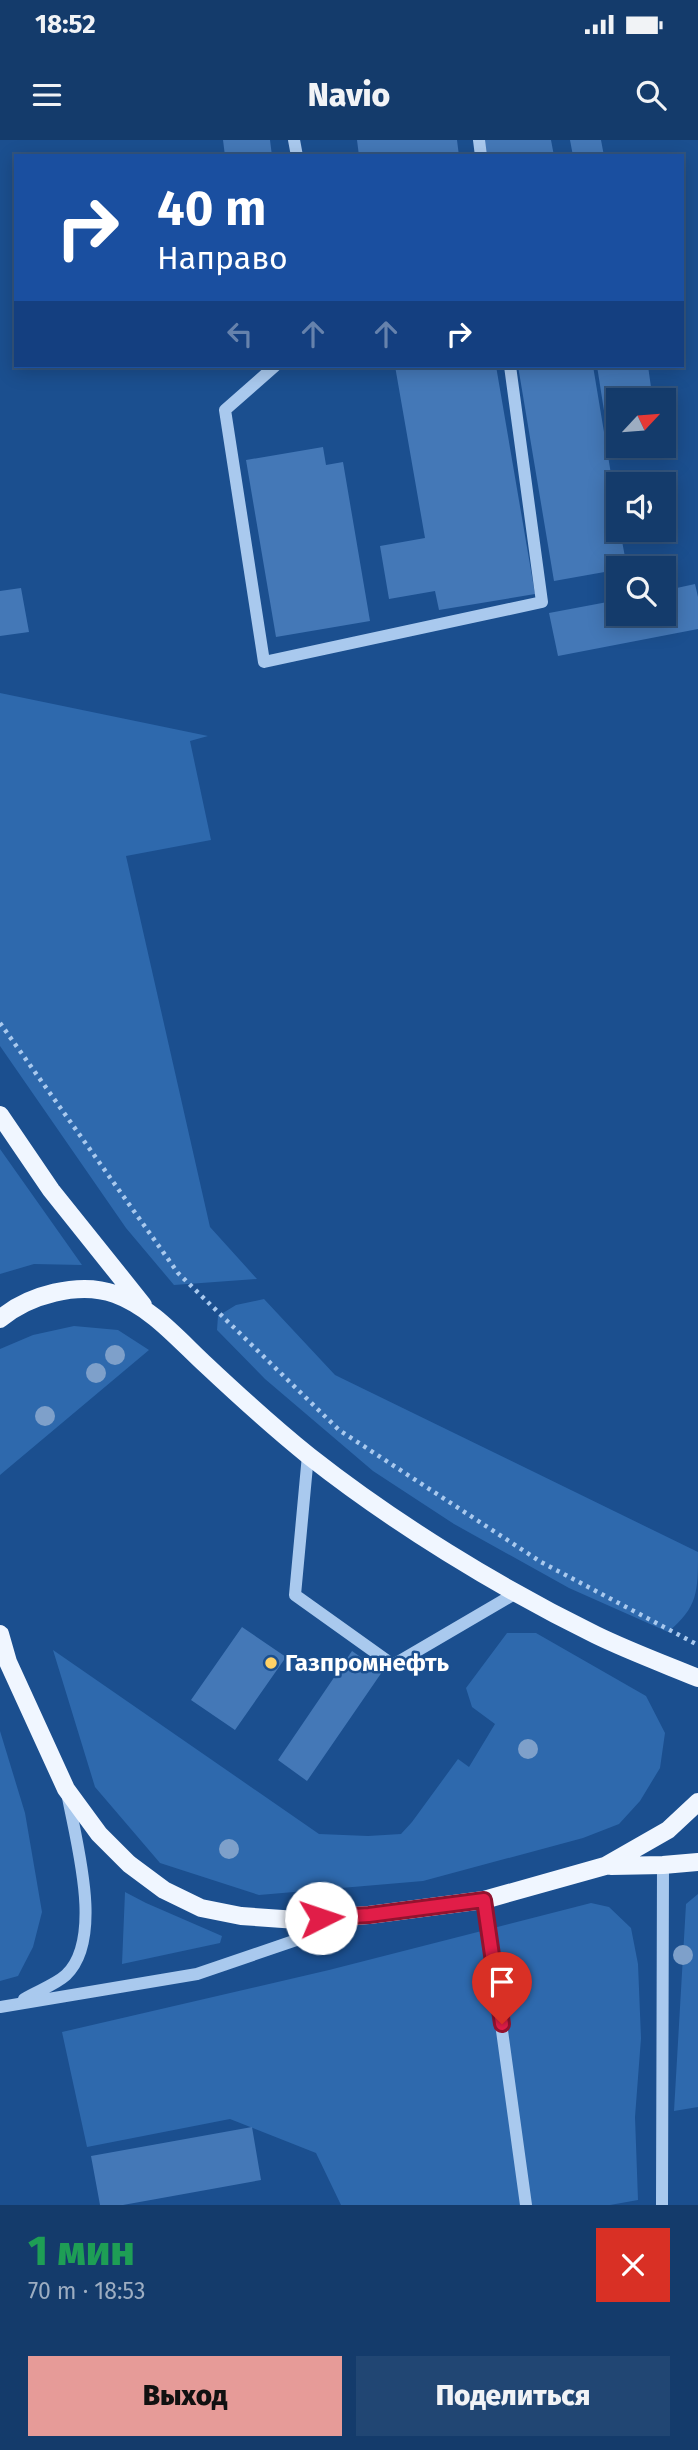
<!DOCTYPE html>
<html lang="ru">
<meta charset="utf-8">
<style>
body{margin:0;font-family:"Fira Sans",sans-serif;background:#214673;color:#f1f3f6;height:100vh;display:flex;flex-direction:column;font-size:26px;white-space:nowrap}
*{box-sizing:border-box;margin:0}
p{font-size:23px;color:#9dadc1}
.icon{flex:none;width:38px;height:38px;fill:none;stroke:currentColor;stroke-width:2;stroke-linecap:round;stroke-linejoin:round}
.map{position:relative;height:2065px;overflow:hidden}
.details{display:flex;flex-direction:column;background:#143b6b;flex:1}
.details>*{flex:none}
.top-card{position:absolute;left:14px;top:14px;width:670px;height:214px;border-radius:0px;box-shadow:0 4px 18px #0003,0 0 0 2px #33557e;background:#1a4fa0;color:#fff;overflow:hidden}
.needle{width:46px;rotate:64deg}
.controls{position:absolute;left:606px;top:248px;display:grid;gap:14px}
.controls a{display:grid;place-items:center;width:70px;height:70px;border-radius:0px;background:#143b6b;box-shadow:0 4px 18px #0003,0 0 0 2px #33557e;font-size:35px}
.pin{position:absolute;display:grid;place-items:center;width:60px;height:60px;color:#fff;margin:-72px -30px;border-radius:50% 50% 50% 0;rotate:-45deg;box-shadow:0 0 7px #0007}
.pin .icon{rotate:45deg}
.me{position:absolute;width:77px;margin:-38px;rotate:86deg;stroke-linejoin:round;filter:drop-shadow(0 0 5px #0008)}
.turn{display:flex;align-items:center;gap:24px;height:147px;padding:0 28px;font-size:32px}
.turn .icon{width:91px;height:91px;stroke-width:2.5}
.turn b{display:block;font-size:49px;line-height:60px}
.lanes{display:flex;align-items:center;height:66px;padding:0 28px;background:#0003;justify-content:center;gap:35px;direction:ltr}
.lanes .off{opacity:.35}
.round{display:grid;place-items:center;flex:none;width:74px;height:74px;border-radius:0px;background:#214673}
.summary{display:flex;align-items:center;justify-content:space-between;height:119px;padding:0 28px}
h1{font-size:42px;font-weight:800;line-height:52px;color:#1e9e55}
.button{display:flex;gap:14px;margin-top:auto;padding:14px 28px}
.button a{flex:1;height:80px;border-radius:0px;background:#e69b98;color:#111;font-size:28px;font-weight:800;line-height:80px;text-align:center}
.button a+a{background:#214673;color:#f1f3f6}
.status{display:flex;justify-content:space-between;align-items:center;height:49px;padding:0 35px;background:#143b6b;direction:ltr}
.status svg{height:19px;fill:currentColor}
header{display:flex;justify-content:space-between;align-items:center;height:91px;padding:0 28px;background:#143b6b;font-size:32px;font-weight:800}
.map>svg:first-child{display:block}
.green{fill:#2e69ad}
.building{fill:#4478b7}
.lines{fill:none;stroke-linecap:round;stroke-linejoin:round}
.path{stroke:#a9c9ee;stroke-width:4.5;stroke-dasharray:3.5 5;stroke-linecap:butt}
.minor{stroke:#a9c9ee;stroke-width:12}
.major{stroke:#f0f6ff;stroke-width:18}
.tree{fill:#7ea0ca}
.route-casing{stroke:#92132f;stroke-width:18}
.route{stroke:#e11d48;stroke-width:12}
.poi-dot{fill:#ffd166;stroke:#1b4f8f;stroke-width:2.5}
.labels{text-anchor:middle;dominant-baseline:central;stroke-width:5;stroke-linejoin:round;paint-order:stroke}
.poi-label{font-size:24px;font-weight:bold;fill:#fff;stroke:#1b4f8f;text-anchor:start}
</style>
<div class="status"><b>18:52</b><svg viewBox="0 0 49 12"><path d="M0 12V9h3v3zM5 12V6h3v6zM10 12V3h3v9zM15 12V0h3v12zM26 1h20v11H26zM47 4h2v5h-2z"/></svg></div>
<header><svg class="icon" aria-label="menu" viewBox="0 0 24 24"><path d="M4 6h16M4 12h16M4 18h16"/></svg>Navio<svg class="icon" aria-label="search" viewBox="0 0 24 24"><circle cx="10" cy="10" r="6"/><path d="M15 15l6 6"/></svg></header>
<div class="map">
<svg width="698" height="2065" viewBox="0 0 698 2065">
<rect width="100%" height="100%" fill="#1b4f8f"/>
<path class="green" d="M0 553 208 596 190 601 211 700 126 716 210 1087 257 1139 174 1145 126 1088 0 906Z
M0 1009 82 1125 34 1124 0 1134Z
M264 1159 335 1235 698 1412C698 1452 698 1467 668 1492L569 1448 454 1384 373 1331 265 1239 217 1190 218 1176 236 1165Z
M74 1186 118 1190 149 1210 0 1335V1209L33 1195Z
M507 1493H536L646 1556 665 1593 660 1628 640 1661 619 1684 583 1698 423 1741 259 1755 160 1723 95 1647 53 1510 319 1694 368 1696 401 1694 412 1682 458 1619 469 1627 495 1584 472 1567 466 1548Z
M0 1591 25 1673 42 1772 33 1807 18 1836 0 1841Z
M125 1752 146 1763 222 1796 220 1803 122 1824Z
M698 1754V1967L674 1971 686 1764Z
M591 1763 609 1767 631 1788 638 1824 641 1898 635 1977 638 2060 610 2065H341L316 2013 230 1979 87 2007 62 1892 329 1830Z"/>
<path class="building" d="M223 0H270L272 16H225Z
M357 0H457L459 16H359Z
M483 0H551L554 16H485Z
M570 0H601L604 16H573Z
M395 226H496L535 454 439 470 435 451 389 459 380 406 425 398Z
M518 226H593L618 376V390H620L627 428 554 441Z
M597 226H648L653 261H618V308L610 309Z
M323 307 326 325 343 322 370 481 276 497 246 320Z
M695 444 698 457V489L558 516 549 473 618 460V474H663V451Z
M21 448 29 492 0 496V451Z
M242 1487 286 1517 235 1590 191 1560Z
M352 1511 382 1532 307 1641 278 1620Z
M252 1987 261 2040 123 2065H100L91 2016Z"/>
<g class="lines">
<path class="path" d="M0 883 178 1133 339 1290 541 1422 698 1505"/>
<path class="minor" d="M294 0 297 16
M479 0 481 16
M275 226 225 270 264 522 542 462 510 226
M308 1315 295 1455 393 1525 516 1453
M484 1760 526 2065
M24 1859C37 1851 55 1845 66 1835 105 1798 75 1699 67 1652
M0 1867 197 1834 352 1781
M662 2065 663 1725"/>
<path class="major" d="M0 975 51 1050 143 1165
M0 1179C28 1155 79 1141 115 1154 151 1167 178 1199 206 1225 239 1256 273 1287 309 1316 394 1383 498 1447 596 1495 629 1511 664 1524 698 1538
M0 1494 8 1522 66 1649 99 1694 129 1724 164 1750 201 1768 241 1776 297 1780 369 1775 484 1760 605 1726 668 1690 698 1662
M611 1726 663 1725 698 1722"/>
</g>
<g class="tree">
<circle cx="115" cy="1215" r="10"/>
<circle cx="96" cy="1233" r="10"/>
<circle cx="45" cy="1276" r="10"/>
<circle cx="528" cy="1609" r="10"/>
<circle cx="229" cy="1709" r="10"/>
<circle cx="683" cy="1815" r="10"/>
</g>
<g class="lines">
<g class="route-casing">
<path id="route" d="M321 1778 369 1775 484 1760 502 1884"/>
</g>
<use href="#route" class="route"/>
</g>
<circle class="poi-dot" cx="271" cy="1523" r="7"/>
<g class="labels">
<g class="poi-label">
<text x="285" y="1523">Газпромнефть</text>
</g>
</g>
</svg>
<div class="controls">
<a><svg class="needle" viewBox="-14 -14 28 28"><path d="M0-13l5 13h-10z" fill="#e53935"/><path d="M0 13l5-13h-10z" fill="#9dadc1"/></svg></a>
<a><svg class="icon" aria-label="sound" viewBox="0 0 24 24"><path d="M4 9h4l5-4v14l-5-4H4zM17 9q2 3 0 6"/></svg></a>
<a><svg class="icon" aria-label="search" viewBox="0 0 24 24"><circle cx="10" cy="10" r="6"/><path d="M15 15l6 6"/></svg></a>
</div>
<div class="pin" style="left:502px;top:1884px;background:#d93025"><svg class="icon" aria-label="arrive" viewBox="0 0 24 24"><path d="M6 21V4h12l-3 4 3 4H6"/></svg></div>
<svg class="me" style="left:321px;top:1778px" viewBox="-20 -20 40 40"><circle r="19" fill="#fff"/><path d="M0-13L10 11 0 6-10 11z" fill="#e11d48"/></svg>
<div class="top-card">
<div class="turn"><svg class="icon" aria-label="right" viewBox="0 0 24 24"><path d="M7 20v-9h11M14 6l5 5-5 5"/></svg><div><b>40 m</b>Направо</div></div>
<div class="lanes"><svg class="icon off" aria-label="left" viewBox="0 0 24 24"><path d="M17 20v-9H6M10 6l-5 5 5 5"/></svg><svg class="icon off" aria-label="ahead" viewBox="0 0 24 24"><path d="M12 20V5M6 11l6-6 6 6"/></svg><svg class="icon off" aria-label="ahead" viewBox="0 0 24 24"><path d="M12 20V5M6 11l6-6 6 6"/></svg><svg class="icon" aria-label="right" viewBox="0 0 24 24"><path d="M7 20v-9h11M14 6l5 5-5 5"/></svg></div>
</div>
</div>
<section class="details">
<div class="summary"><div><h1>1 мин</h1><p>70 m · 18:53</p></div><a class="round" style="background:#d93025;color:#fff"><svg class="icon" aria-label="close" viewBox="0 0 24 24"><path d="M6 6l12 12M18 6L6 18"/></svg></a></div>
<div class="button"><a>Выход</a><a>Поделиться</a></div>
</section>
